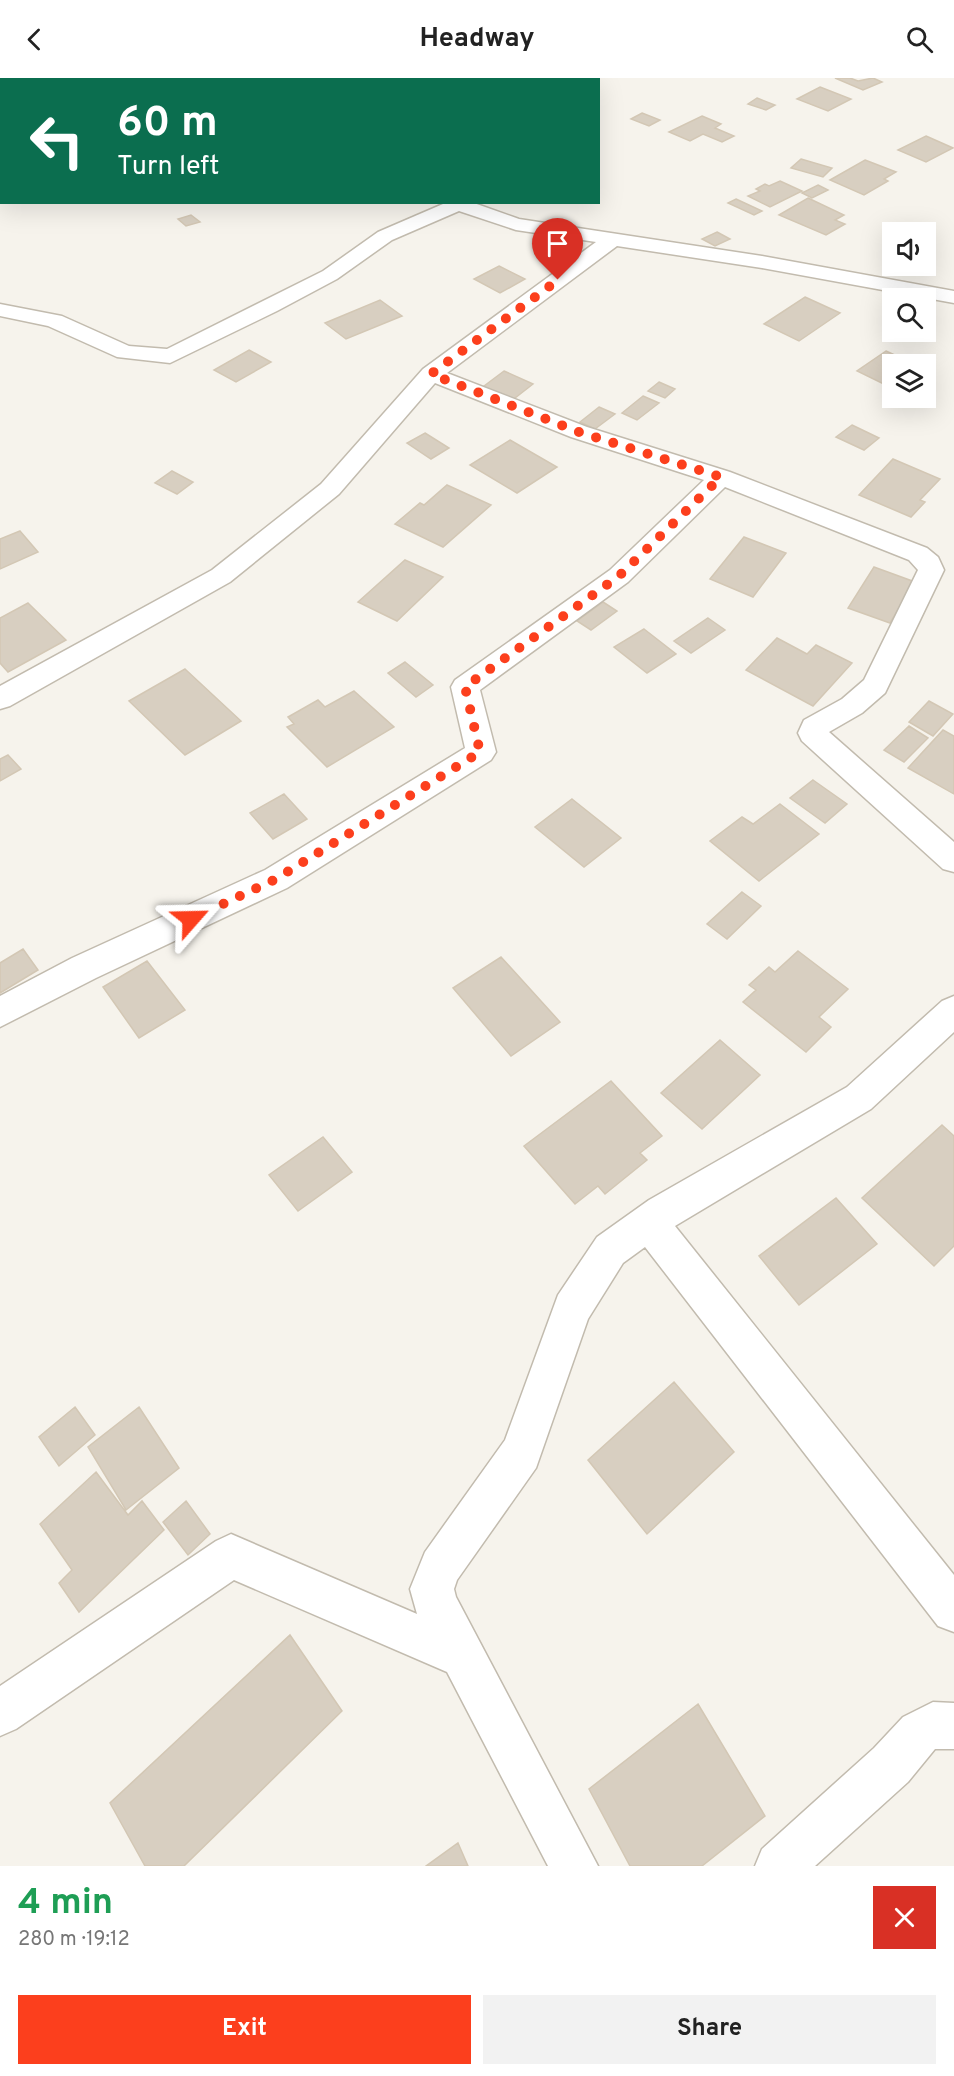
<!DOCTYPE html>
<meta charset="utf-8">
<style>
body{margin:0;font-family:Overpass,sans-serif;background:#f2f2f2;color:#222;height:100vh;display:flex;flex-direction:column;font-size:22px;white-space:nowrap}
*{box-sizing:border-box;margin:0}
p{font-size:20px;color:#767676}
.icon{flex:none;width:33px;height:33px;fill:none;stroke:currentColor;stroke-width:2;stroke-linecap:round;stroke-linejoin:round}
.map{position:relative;height:1788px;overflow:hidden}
.panel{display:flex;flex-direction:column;background:#fff;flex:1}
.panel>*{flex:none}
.top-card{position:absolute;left:0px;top:0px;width:600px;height:126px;box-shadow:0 6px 24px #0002;background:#0b6e4f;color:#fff;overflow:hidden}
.buttons{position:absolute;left:882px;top:144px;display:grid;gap:12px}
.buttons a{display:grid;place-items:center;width:54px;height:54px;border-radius:0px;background:#fff;box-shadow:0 6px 24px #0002;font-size:30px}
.pin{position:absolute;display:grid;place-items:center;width:51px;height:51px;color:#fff;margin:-62px -26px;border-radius:50% 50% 50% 0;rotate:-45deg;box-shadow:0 0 6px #0007}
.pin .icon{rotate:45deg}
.me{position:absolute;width:66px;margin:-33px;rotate:65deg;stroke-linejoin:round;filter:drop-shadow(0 0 4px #0008)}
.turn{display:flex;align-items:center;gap:21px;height:126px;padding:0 18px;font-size:27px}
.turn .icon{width:78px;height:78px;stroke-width:2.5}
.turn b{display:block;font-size:42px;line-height:51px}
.round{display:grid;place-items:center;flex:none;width:63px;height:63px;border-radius:0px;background:#f2f2f2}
.headline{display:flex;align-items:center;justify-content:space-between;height:102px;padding:0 18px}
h1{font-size:36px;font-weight:700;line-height:45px;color:#1e9e55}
.action{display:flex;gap:12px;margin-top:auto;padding:12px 18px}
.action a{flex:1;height:69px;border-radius:0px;background:#fc3f1d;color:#fff;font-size:24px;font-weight:700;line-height:69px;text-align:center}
.action a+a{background:#f2f2f2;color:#222}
header{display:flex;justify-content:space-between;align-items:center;height:78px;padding:0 18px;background:#fff;font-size:27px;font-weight:700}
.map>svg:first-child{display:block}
.building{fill:#d8cfc1;stroke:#d3c7b4;stroke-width:1.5}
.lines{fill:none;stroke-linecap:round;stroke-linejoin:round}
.minor-casing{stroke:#c2bbae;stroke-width:3}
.minor{fill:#fff;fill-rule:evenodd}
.route{stroke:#fc3f1d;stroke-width:10;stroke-dasharray:0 18}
</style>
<header><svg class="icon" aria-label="back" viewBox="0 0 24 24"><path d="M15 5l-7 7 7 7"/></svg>Headway<svg class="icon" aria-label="search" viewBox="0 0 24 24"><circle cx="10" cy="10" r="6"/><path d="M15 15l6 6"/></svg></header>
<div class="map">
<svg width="954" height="1788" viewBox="0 0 954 1788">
<rect width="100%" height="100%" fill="#f6f3ec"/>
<path class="building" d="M835 0H850L858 3 873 0 882 4 863 12Z
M820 9 851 21 828 33 797 21Z
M757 20 775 27 766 32 748 26Z
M642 35 660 42 649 48 631 41Z
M702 38 721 46 715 50 734 58 722 64 703 56 690 63 669 54Z
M926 58 953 70 926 84 898 72Z
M801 81 832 90 823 99 791 90Z
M865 82 896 94 884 101 888 103 864 117 830 102Z
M780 103 802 113 770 129 748 118 760 113 756 111 765 106 769 108Z
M818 107 828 112 812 120 802 115Z
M808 120 844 137 835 142 845 146 826 157 779 137Z
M736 121 762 133 754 137 728 125Z
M191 137 200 144 186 148 178 141Z
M717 154 730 161 715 168 702 161Z
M499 188 525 201 500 215 474 201Z
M805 219 840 235 799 263 764 246Z
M380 222 402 238 346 261 325 245Z
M249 272 271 284 236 304 214 292Z
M886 273 914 286H892V310L857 293Z
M504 293 533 306 510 324 480 311Z
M659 304 675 311 665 320 648 313Z
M643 318 659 325 637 342 622 335Z
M599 329 615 336 595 351 580 344Z
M852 347 879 360 864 372 836 359Z
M425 355 449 370 431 381 407 365Z
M510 362 557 389 517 415 470 387Z
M893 381 940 401 920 422 925 424 911 439 859 417Z
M172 393 193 404 177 416 155 405Z
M447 407 491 427 443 469 395 446 420 425 424 427Z
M20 453 38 474 0 491V461Z
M744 459 786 475 753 519 710 501Z
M405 482 443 499 397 543 358 524Z
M874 489 915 504 890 545 848 530Z
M603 524 617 533 591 552 577 543Z
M28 525 66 562 8 594 0 585V540Z
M708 540 725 552 691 575 674 563Z
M644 551 676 576 647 595 614 569Z
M777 560 807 576 816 567 852 585 813 628 746 592Z
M405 584 433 607 416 619 388 595Z
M185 591 241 643 185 677 129 623Z
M354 613 394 649 327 689 287 649 294 646 288 639 318 622 325 629Z
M929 623 953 636 933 658 909 644Z
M909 648 928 660 904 684 884 672Z
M943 652 954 658V716L908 690Z
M8 677 21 691 0 703V681Z
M813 702 847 726 825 745 790 720Z
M284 716 307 741 273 761 250 735Z
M572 721 621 760 584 789 535 749Z
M780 726 819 756 759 803 710 763 742 739 753 746Z
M742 814 761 828 727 861 707 846Z
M23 871 38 892 0 915V885Z
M798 873 848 911 819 939 831 949 806 974 743 924 756 912 749 907 769 889 775 894Z
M501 879 560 944 511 978 453 910Z
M147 883 185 932 139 960 103 909Z
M720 962 760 997 702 1051 661 1015Z
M611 1003 662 1058 640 1075 647 1082 605 1116 598 1108 575 1126 524 1068Z
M942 1047 954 1058V1168L934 1188 862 1120Z
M323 1059 352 1094 298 1133 269 1097Z
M836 1120 877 1166 799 1227 759 1178Z
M674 1304 734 1374 647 1456 588 1382Z
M75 1329 95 1357 59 1388 39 1359Z
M139 1329 179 1390 126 1432 88 1369Z
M96 1394 128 1437 142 1423 164 1452 79 1534 59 1505 72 1492 40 1446Z
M186 1423 210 1456 188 1477 163 1444Z
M290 1557 342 1633 184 1788H145L110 1725Z
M698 1626 765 1738 702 1788H630L589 1711Z
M458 1765 468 1788H426Z"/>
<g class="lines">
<g class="minor-casing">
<path id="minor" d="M149 0H169L170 2H150Z
M442 124H471L519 141 762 178 954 213V225L762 190 617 168 447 295 587 349 730 394 927 470 938 479 944 492 885 615 862 635 829 654 954 764V794L943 791 802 663 798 655 804 642 842 621 864 602 918 492 909 482 725 409 628 504 480 612 496 674 491 682 287 810 96 900 0 949V918L72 880 265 792 465 670 451 609 455 602 610 492 704 402 571 359 435 305 339 416 230 504 10 628 0 631V608L212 492 321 406 423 291 596 164 516 152 459 133 392 162 337 201 277 233 170 285 117 279 48 248 0 238V226L62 238 129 268 167 271 323 193 378 154 443 126Z
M954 918V954L871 1031 675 1148 954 1497V1554L938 1548 645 1169 623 1185 588 1241 536 1390 457 1502 454 1511 456 1519 598 1788H548L447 1594 234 1502 16 1651 0 1658V1608L216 1463 231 1456 417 1536 410 1511 425 1474 505 1362 558 1217 597 1159 649 1122 847 1009 942 923Z
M933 1624 954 1625V1671H935L908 1704 815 1788H755L762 1771 874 1670 903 1639Z"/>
</g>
<use href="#minor" class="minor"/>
</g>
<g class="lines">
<path class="route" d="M191 841 276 801 480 674 465 609 619 498 721 399 579 354 431 296 558 202"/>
</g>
</svg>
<div class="buttons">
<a><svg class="icon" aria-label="sound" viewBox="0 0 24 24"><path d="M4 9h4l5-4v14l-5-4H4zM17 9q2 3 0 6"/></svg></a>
<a><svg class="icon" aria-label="search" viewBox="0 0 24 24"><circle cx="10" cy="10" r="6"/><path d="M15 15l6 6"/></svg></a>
<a><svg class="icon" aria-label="layers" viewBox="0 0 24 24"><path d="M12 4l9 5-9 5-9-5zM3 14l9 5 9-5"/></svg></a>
</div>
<div class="pin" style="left:558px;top:202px;background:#d93025"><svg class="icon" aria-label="arrive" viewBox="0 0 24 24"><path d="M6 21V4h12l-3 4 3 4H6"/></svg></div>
<svg class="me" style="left:191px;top:841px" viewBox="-20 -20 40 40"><path d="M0-17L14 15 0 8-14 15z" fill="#fc3f1d" stroke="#fff" stroke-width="4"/></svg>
<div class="top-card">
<div class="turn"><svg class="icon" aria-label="left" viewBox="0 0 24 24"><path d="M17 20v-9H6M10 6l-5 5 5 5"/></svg><div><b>60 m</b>Turn left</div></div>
</div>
</div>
<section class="panel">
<div class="headline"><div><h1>4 min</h1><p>280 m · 19:12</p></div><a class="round" style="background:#d93025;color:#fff"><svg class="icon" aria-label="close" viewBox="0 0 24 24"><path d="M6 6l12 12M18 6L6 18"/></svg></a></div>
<div class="action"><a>Exit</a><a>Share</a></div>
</section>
